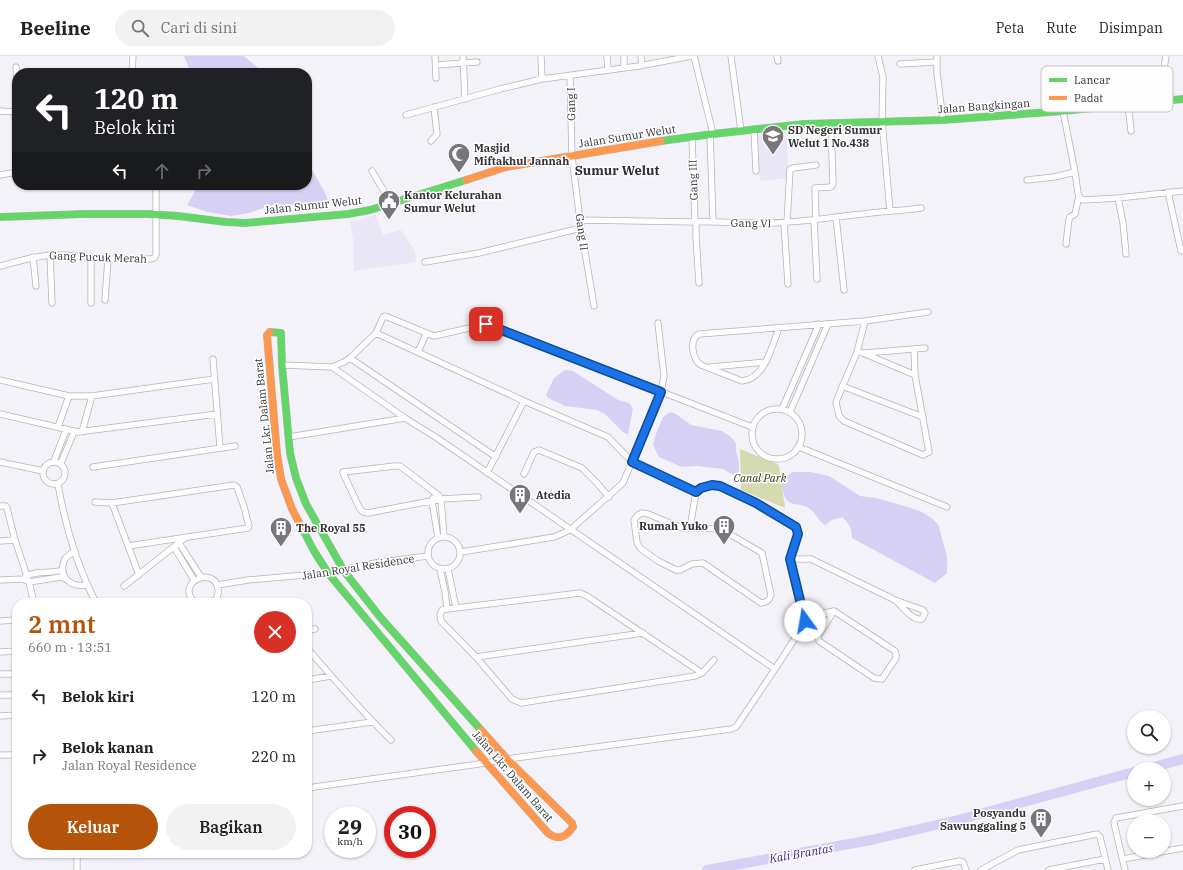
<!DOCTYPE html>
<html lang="id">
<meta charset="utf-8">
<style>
body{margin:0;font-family:"IBM Plex Serif",serif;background:#f2f2f2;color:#222;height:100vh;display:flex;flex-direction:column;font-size:15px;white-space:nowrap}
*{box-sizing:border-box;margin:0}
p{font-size:13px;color:#767676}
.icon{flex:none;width:22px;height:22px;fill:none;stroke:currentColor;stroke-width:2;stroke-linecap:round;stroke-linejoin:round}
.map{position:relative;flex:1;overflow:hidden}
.drawer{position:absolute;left:12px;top:542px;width:300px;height:260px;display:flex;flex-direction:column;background:#fff;border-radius:16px;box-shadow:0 1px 3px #0004}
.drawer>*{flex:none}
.guide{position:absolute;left:12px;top:12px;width:300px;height:122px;border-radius:16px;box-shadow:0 1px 3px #0004;background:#202124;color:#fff;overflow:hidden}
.controls{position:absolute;left:1127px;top:654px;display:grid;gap:8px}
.controls a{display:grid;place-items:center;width:44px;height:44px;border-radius:50%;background:#fff;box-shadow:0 1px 3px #0004;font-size:20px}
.speed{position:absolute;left:324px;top:750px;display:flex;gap:8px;font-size:20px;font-weight:700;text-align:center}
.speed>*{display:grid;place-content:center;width:52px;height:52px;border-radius:50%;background:#fff;box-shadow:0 1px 3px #0004;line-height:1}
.speed small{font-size:10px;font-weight:400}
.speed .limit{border:6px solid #d22;background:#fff;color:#111}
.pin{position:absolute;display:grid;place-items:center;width:34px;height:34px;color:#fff;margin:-17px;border-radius:8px;box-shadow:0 2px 6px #0006}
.me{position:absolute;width:44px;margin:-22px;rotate:347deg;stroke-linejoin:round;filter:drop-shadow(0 0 3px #0008)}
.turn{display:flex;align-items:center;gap:14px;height:84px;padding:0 16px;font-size:18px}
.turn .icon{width:52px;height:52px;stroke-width:2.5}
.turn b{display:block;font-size:28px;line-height:34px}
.lanes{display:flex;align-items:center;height:38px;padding:0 16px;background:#0003;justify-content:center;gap:20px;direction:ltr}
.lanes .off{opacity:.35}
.round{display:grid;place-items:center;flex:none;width:42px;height:42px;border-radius:21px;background:#f2f2f2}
.headline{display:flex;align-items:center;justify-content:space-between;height:68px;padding:0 16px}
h1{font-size:24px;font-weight:600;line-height:30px;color:#b45309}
.primary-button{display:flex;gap:8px;margin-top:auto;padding:8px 16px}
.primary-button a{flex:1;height:46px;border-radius:24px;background:#b45309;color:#fff;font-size:16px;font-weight:600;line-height:46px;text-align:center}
.primary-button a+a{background:#f2f2f2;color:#222}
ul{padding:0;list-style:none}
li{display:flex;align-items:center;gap:12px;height:60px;padding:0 16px}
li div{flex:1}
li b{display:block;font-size:15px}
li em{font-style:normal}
header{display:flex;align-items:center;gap:24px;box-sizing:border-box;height:56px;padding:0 20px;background:#fff;border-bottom:1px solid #e0e0e0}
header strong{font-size:19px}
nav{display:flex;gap:22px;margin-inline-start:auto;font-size:14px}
.search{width:280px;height:36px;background:#f2f2f2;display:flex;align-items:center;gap:10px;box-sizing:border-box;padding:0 14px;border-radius:22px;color:#767676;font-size:15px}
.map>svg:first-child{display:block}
.built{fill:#e9e7f5}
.green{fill:#d6dab1}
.water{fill:#d6d0f5}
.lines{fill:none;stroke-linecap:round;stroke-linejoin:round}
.river{stroke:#d6d0f5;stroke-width:10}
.street-casing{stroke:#b5b4b9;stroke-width:7}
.fast-casing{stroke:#b5b4b9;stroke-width:8}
.slow-casing{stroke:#b5b4b9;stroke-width:8}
.street{stroke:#fdfdfe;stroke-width:5.5}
.fast{stroke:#63d668;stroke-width:7}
.slow{stroke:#ff974d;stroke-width:7}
.route-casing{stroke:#114b97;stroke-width:10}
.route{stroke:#1a73e8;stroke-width:7}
.labels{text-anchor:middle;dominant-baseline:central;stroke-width:3;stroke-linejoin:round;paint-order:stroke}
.street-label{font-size:11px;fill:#343438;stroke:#fefefe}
.poi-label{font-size:11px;font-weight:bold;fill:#343438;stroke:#fefefe;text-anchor:start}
.park-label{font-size:11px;font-style:italic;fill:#2f320a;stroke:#fefefe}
.water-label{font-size:12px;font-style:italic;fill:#452886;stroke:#fefefe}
.quarter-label{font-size:13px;font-weight:bold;fill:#2e2d36;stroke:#fefefe}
.key{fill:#fefefe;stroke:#c1c1c3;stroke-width:1}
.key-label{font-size:11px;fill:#343438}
</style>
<header>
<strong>Beeline</strong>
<div class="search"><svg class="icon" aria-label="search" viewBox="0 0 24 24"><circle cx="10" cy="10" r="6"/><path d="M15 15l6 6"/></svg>Cari di sini</div>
<nav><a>Peta</a><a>Rute</a><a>Disimpan</a></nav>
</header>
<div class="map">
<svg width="1183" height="814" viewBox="0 0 1183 814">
<rect width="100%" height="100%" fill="#f3f2f8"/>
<path class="built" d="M786 76 789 122 760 125 755 79Z
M376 159 383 179 401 174 415 195 416 206 354 215 353 182 350 166Z"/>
<path class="green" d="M740 393 779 409 785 452 741 434Z"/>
<path class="water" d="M184 0H244L264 17H191Z
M307 105 323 133 328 144 323 150 275 148 249 157 231 160 208 156 187 149 193 139 198 129H307Z
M565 314 573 315 618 344 629 347 633 352 628 378 624 377 605 358 597 354 565 350 548 342 546 339 554 322Z
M670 356 676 358 691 369 722 375 730 380 736 387V395L739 406V416L732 418 723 413 697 410 682 411 659 401 653 389 656 378 663 361Z
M792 416H810L829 420 860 440 876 442 901 449 920 455 933 463 939 470 942 483 947 500V517L935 527 852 482C852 472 849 467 842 461L831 464 827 468 825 469C818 465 816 457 810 453 805 449 800 449 794 448 783 445 782 434 782 424Z"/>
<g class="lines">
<path class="river" d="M1146 713 1183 703
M707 814 871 784 958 764 1134 716"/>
<g class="street-casing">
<path id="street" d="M435 0 436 22
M463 0 465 43
M541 0 542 23
M607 0 608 14
M624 0V12
M641 0 642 9
M694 0 713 78
M731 0 741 75
M777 0 778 5
M878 0 883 21 882 65 890 155
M937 0V17L943 64
M900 8 936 6
M436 9 477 6
M16 11 17 22
M132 17 133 0
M570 20 572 101 581 172 594 250
M1165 44 1163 19 1166 0
M1128 48 1131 75
M0 55 17 56
M1063 55 1075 116 1078 137 1079 140 1083 144 1118 142 1183 135
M15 56 17 100
M406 59 500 33 542 23 639 10 692 0
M754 73 756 115
M710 78 713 166
M692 81 695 166
M431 85 437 78 434 51
M372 115 391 147
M0 119 17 116
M1027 124 1054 121 1075 116
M1168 136 1181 195
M1118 142 1123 167 1126 198
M836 161 844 234
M581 164 695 166C721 165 746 168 772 167 803 166 833 161 863 158 883 155 902 155 921 152
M814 164 817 223
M816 164 815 132 831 131 833 128 831 68
M696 166V180L699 227
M784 167 788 228
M787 167 790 113 793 112 816 109
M1066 188 1069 163 1070 161 1075 158 1079 140
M50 199 52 247
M33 201 36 230
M425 206 479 197 581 172
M0 210 31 202 50 199H65L108 203H151L154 202 156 199V129
M105 244 108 203
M91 247V201
M865 265 857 296 836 346 839 360 844 365 923 399 929 396 915 319 914 293
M779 272C772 290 765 323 742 325L701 309C692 303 689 283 699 278L865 265 928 256
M376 277 524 345 608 381 632 406 696 436
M418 296 426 278
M857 296 863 297 915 319
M865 297 925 292
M350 302 496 401
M213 303 220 392
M282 309 332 311 344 306 350 302 376 277 383 261 385 260 434 280 487 268 752 371
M332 311 405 362
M710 311 766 306
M0 324 69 340H92L214 323
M842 330 923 361
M752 378a25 25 0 1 1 50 0a25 25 0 1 1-50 0Z
M782 353 819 268
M790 356 828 268
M0 358 78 376 217 358
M58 371 69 340
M82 376 92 340
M289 381 405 362 437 382 775 613 736 671 731 673 507 703 486 707 307 732
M799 391 947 451
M54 405 66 374
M43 417a11 11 0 1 1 22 0a11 11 0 1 1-22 0Z
M0 406 43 415
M61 407 74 376
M93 411 235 390
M487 417 524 345
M524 418 534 396 539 394 582 412 597 427 609 441
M58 428C65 469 77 510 96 547
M433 442 432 445 438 482
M95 446 112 447 234 429 237 431 244 451 249 470 248 472 128 490
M112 447 139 519
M0 450H6L7 452 15 484 29 526 34 547
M690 472 721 473 762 497 771 539C769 545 767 546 761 547L703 507 692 508 680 514H676L658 505 640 492 637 486 634 464 638 459 642 457 648 458 682 472H690L696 436 701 432 712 429 720 430 756 447 796 471 798 478 790 503 805 565 803 570 775 613
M428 497a16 16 0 1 1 32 0a16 16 0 1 1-32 0Z
M444 481 441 443 438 439 400 410H395L343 416V417L360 453 363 456 368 457 441 443 478 441
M0 485 15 484
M179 487 201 521
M174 491 194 524
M75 495C72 497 67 500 65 503 57 521 71 532 88 529
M461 496 554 481 570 474 623 427 661 336 664 320 658 267
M790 503H811L895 544 923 554 925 557 922 563C912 565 902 550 895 544
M440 513 445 536 447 553
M448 513 456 552
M25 521C34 514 51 518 63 514
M0 524 23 523 29 526 61 521 66 523
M217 529 248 524 328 517 380 506 428 500
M124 530 185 482
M195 547C174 526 215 509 218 533 219 539 216 544 212 547
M804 561 834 555 895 595 896 598V602L882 623 874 622 819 585 818 580 834 555
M0 565 17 564
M307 574 315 573
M307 592C334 623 361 655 391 684
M0 596 17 595
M476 601 643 577
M702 617 587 540 580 537 447 553 442 554 440 559 441 565 476 601 512 643 521 647 695 620 702 617 714 604
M0 618H17
M307 624 331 620
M0 639H17
M0 660 17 659
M307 675 372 666
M0 699H17
M77 797V814
M1123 803 1183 792
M915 814 960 805 963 806 966 814
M981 814 1018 794 1097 778 1100 781 1108 814
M1049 814 1105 803
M1125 814 1114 767 1116 762 1183 750"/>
</g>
<g class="fast-casing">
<path id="fast" d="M661 85 713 78 804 68 943 64 1063 55 1183 43
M0 161 84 158H148L178 160 226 166 245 167 348 158 370 154 466 124
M270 276 281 277 282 309 290 397 296 422 306 448 344 515 380 561 481 674
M303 474 314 495 328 517 476 695"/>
</g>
<g class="slow-casing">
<path id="slow" d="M466 124 506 111 661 85
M270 276 267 279 277 398 281 423 292 453 303 474
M476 695 548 777C558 785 566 781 573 771L572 767 507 703 481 674"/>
</g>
<use href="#street" class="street"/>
<use href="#fast" class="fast"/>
<use href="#slow" class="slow"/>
</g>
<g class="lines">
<g class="route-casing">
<path id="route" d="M486 268 661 336 632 406 696 436 701 432 712 429 720 430 756 447 796 471 798 478 790 503 805 565"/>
</g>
<use href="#route" class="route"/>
</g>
<defs>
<g id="school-pin" transform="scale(1.15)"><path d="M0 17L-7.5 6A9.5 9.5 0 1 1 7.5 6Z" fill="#77767b" stroke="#fefefe"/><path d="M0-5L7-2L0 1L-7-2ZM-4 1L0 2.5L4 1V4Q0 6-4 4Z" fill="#fff"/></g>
<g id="mosque-pin" transform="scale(1.15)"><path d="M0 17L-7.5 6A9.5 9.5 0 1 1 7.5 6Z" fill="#77767b" stroke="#fefefe"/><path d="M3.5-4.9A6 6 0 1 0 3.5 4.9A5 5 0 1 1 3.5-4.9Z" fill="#fff"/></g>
<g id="civic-pin" transform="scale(1.15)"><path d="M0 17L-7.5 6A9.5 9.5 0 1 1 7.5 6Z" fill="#77767b" stroke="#fefefe"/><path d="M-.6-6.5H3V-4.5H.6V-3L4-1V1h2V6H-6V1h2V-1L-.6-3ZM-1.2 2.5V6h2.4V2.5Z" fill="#fff"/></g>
<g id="building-pin" transform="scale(1.15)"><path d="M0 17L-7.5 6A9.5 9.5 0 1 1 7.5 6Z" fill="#77767b" stroke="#fefefe"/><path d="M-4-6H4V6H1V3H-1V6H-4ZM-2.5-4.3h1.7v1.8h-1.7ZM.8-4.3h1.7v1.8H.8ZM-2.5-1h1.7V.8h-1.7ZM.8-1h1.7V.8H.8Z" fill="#fff"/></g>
</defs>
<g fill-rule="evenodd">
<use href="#school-pin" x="773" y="80"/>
<use href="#mosque-pin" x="459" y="98"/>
<use href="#civic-pin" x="389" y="145"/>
<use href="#building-pin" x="520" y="439"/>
<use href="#building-pin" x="724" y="470"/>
<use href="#building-pin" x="281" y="472"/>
<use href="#building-pin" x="1041" y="763"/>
</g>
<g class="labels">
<g class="street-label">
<text transform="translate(571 48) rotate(-91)">Gang I</text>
<text transform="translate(984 50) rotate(-4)">Jalan Bangkingan</text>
<text transform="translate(627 80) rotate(-9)">Jalan Sumur Welut</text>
<text transform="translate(693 124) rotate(-92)">Gang III</text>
<text transform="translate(313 149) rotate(-6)">Jalan Sumur Welut</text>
<text transform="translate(751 167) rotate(1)">Gang VI</text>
<text transform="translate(582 176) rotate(82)">Gang II</text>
<text transform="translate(98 201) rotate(2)">Gang Pucuk Merah</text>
<text transform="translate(264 360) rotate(-96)">Jalan Lkr. Dalam Barat</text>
<text transform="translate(358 511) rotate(-9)">Jalan Royal Residence</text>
<text transform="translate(513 720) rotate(49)">Jalan Lkr. Dalam Barat</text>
</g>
<g class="poi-label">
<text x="788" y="74">SD Negeri Sumur<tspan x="788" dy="13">Welut 1 No.438</tspan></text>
<text x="474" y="92">Masjid<tspan x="474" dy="13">Miftakhul Jannah</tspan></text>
<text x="404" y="139">Kantor Kelurahan<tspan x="404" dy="13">Sumur Welut</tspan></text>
<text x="536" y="439">Atedia</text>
<text x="708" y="470" text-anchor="end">Rumah Yuko</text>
<text x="296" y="472">The Royal 55</text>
<text x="1026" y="757" text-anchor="end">Posyandu<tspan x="1026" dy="13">Sawunggaling 5</tspan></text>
</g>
<g class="park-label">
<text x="760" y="422">Canal Park</text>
</g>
<g class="water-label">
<text transform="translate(801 797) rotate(-10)">Kali Brantas</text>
</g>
<g class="quarter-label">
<text x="617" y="114">Sumur Welut</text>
</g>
</g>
<rect x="1041" y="10" width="132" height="46" rx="6" class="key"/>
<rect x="1049" y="22" width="18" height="4" fill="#63d668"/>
<rect x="1049" y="40" width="18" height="4" fill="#ff974d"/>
<g class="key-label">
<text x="1074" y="28">Lancar</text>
<text x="1074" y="46">Padat</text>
</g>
</svg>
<div class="controls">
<a><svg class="icon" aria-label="search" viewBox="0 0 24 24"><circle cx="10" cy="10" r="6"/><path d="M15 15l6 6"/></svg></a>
<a>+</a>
<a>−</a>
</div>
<div class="speed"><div>29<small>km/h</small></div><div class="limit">30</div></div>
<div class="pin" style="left:486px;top:268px;background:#d93025"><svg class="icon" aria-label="arrive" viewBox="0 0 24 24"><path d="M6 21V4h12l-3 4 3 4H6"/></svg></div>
<svg class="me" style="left:805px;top:565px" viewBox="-20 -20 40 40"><circle r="19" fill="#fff"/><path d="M0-13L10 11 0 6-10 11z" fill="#1a73e8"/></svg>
<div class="guide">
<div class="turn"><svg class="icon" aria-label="left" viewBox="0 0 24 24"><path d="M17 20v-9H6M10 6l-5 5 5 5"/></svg><div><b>120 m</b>Belok kiri</div></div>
<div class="lanes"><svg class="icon" aria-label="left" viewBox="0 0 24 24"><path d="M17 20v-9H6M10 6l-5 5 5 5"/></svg><svg class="icon off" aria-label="ahead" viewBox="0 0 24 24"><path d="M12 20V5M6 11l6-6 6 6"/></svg><svg class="icon off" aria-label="right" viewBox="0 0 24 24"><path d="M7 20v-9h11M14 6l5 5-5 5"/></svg></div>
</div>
<section class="drawer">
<div class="headline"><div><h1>2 mnt</h1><p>660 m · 13:51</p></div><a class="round" style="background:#d93025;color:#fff"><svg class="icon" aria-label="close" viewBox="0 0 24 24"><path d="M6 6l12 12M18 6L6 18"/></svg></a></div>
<ul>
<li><svg class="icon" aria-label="left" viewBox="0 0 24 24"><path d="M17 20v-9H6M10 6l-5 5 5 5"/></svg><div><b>Belok kiri</b></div><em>120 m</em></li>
<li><svg class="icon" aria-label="right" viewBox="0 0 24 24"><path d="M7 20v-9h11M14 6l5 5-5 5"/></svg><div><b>Belok kanan</b><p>Jalan Royal Residence</p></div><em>220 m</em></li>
</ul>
<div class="primary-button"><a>Keluar</a><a>Bagikan</a></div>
</section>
</div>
